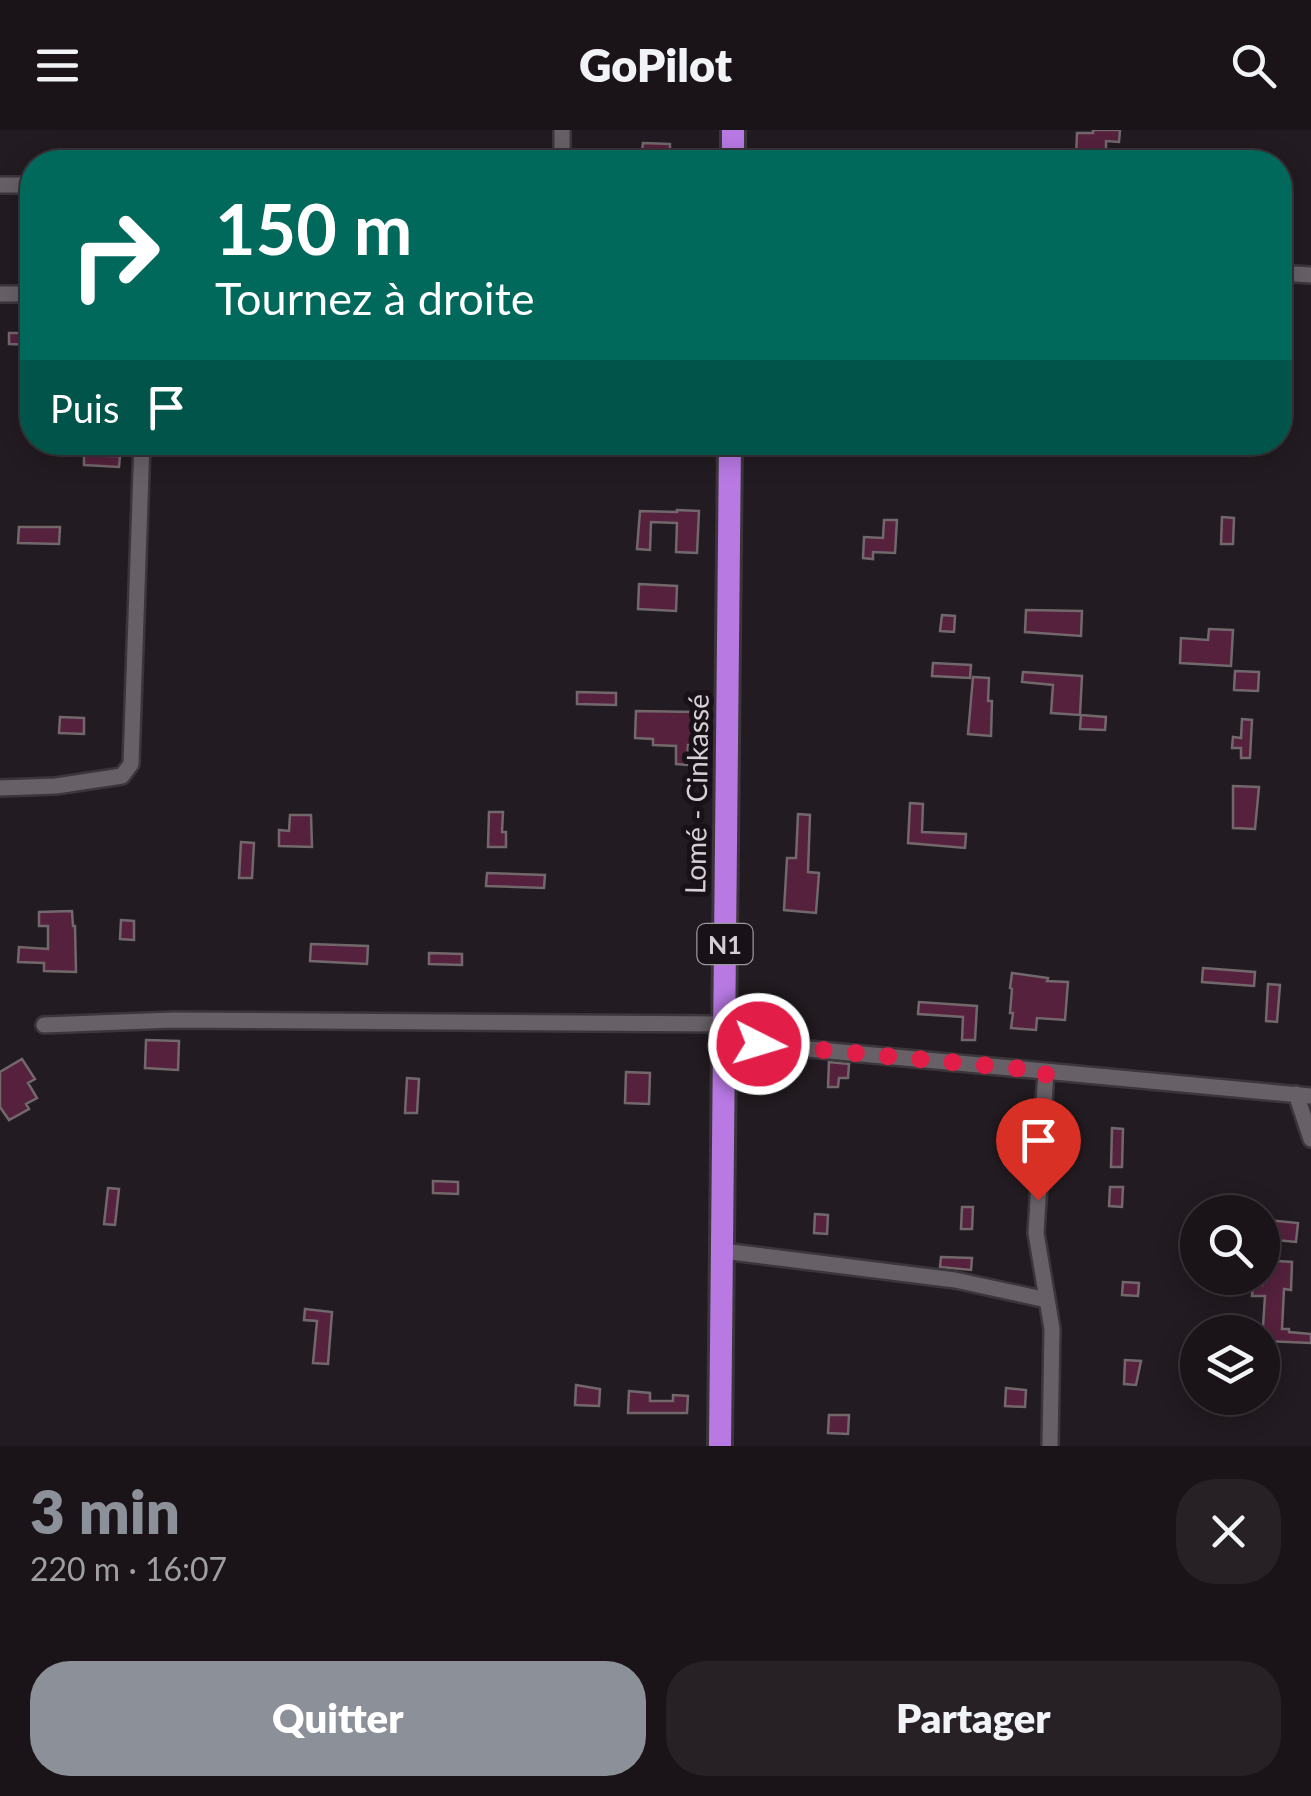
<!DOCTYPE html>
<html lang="fr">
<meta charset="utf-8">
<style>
body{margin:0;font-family:Lato,sans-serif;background:#272126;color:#f1f3f6;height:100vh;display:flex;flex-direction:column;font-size:38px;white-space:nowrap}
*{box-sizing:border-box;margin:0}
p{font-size:32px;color:#9f9ea2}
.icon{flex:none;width:55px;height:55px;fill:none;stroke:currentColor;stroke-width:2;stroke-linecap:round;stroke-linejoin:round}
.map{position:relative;height:1316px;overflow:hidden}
.sheet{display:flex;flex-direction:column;background:#1a1419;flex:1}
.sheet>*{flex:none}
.hud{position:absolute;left:20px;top:20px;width:1272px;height:305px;border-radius:40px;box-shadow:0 5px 25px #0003,0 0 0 2px #383338;background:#00695c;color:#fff;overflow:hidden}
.tools{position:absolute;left:1180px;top:1065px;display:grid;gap:20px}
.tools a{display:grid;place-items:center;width:100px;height:100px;border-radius:50%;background:#1a1419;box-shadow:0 5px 25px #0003,0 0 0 2px #383338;font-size:50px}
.pin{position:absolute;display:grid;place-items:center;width:85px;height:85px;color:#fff;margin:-102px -42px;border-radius:50% 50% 50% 0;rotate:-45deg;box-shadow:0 0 10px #0007}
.pin .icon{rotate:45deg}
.me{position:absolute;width:110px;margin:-55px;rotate:95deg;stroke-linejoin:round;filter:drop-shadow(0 0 8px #0008)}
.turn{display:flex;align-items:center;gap:35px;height:210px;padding:0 30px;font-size:45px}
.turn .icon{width:130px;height:130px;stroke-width:2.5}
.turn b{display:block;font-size:70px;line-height:85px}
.then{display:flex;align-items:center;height:95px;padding:0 30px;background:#0003;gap:20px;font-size:38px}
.round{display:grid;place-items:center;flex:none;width:105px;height:105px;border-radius:40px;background:#272126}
.headline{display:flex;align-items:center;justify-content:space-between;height:170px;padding:0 30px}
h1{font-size:60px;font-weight:800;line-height:75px;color:#8c9099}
.cta{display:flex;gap:20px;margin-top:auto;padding:20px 30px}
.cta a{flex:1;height:115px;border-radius:40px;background:#8c9099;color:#fff;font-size:40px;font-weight:800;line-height:115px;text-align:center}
.cta a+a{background:#272126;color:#f1f3f6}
header{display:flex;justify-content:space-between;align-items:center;height:130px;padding:0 30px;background:#1a1419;font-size:45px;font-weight:800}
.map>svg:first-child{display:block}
.building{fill:#55213d;stroke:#72686c;stroke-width:2.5}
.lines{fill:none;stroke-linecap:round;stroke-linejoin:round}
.minor-casing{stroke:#3b363a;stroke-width:20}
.highway-casing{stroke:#3b363a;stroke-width:28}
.minor{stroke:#686067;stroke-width:15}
.highway{stroke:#b879e3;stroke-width:22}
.route{stroke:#e11d48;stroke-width:18;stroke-dasharray:0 32.4}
.labels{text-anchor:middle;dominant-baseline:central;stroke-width:10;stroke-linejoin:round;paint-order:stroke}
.shield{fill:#181218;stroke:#9c979c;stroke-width:2.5}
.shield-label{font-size:25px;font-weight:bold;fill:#d4d0d4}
.street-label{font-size:28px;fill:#d4d0d4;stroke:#181218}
</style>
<header><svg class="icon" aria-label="menu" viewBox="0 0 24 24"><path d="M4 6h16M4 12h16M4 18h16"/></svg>GoPilot<svg class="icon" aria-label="search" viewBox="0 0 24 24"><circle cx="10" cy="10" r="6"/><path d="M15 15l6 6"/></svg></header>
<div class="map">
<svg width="1311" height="1316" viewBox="0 0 1311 1316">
<rect width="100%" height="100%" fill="#221b21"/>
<path class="building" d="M1093 0H1120L1119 12 1106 11V25L1076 27 1077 3H1093Z
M643 13 670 14V21H642Z
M9 203H32V215L9 214Z
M84 321 109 322 108 326H120L119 337 84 335Z
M677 380 699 381 697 423 676 422 677 393 651 392 650 420 637 419 640 381 677 382Z
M1222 387 1234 388 1233 414H1221Z
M884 390H897L895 423 873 422V429L863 428 864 407 883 408Z
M19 397H60L59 414 18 413Z
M639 454 677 456 676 481 638 479Z
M1026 480 1082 481 1081 506 1025 502Z
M942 485 955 486 954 502 940 501Z
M1209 499 1233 500 1231 536 1180 533 1181 508 1208 510Z
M933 533 971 535 970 548 932 546Z
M1235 541 1259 542 1258 561 1234 560Z
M1023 542 1082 546 1080 585 1051 583 1053 555 1022 552Z
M973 547 989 548 988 571H992L991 606 968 604Z
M577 562 616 563V575L577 574Z
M636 581 696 582 695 615H688L687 635 676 634V616L653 615V609L635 608Z
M1081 585 1106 587 1105 600 1080 599Z
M60 587 84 588V604L59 603Z
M1242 589 1252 590 1250 628H1241V618H1232L1233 607 1241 608Z
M1233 656 1259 657 1255 699 1233 698Z
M910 673 923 674 922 702 966 704 965 718 908 713Z
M489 682H503L502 702H506V717H488Z
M798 684 810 685 808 742 819 743 816 783 784 780 787 728H796Z
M290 685H311L312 717 279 716V700L289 701Z
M241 712 254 713 252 748H239Z
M487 743 545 745 544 758 486 756Z
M72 781 73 796H75L76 842 44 841V833L18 832 19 817 48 819V796H39V782Z
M121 790 134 791V810L120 809Z
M311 814 368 816 367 834 310 831Z
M429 823 462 824V835L429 834Z
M1203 838 1255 842 1254 856 1202 852Z
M1012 843 1048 848 1047 851 1068 852 1065 890 1037 888 1036 900 1011 898 1013 883H1010L1012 859 1010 858Z
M1268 854 1280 855 1277 892 1266 891Z
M919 872 977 876 975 910H962L963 887 918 884Z
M146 910 179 911 178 940 145 938Z
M22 929 35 949 28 953 37 968 26 974 29 979 9 990 0 977V942Z
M829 932 849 934 848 948H839L838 957H828Z
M626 942 650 943 649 974 625 973Z
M407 948 419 949 417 983H405Z
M1112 998 1123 999 1122 1037H1111Z
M433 1051 458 1052V1064L433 1063Z
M1110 1057H1123L1122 1077 1109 1076Z
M108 1058 119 1059 115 1095 104 1094Z
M962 1077H973L972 1099H961Z
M815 1084 828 1085 827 1104 814 1103Z
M1267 1090 1298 1093 1296 1112 1265 1109Z
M941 1127 972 1128 971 1140 940 1137Z
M1262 1130 1292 1132 1291 1160 1284 1159 1282 1199H1289V1202L1311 1204V1213L1262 1211 1265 1166H1252L1253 1155H1262Z
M1123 1152 1139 1153 1138 1166 1122 1165Z
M305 1179 332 1182 328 1234 313 1233 317 1191 304 1190Z
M1125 1230 1141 1231 1136 1255 1124 1254Z
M576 1255 600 1259 599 1276 575 1275Z
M1006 1258 1026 1260 1025 1277 1005 1276Z
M629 1261 650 1263V1271H673V1265L688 1266 687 1283H628Z
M829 1285H849L848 1304 828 1303Z"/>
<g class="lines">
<g class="minor-casing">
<path id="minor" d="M562 32V0
M600 32H733
M0 55H32
M1280 143 1311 145
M0 164H32
M0 658 56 656 122 646 131 634 142 312
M44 895 173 890 724 894
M723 911 1311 966
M1046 941 1036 1103 1052 1199 1050 1316
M1296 964 1311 1009
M723 1121 955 1150 1047 1170"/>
</g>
<g class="highway-casing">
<path id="highway" d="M733 32V0
M720 1316 730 312"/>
</g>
<use href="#minor" class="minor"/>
<use href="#highway" class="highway"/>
</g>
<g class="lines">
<path class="route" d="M759 914 1046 941 1038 1070"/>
</g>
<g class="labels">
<rect class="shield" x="697.5" y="794" width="55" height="40" rx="8"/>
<g class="shield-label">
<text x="725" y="814">N1</text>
</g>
<g class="street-label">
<text transform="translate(696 664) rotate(-89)">Lomé - Cinkassé</text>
</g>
</g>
</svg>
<div class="tools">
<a><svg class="icon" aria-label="search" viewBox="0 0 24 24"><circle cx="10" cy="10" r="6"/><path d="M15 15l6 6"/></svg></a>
<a><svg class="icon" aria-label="layers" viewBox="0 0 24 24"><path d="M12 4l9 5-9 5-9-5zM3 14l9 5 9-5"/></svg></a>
</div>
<div class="pin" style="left:1038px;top:1070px;background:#d93025"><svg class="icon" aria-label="arrive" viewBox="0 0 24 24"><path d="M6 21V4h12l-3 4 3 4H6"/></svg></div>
<svg class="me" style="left:759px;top:914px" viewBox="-20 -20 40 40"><circle r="17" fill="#e11d48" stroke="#fff" stroke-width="3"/><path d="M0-11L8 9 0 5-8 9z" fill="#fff"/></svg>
<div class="hud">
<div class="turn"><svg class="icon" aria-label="right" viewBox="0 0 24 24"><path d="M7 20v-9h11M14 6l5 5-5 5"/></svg><div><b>150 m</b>Tournez à droite</div></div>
<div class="then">Puis<svg class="icon" aria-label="arrive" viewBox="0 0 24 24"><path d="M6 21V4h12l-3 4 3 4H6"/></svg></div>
</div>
</div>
<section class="sheet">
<div class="headline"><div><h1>3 min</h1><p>220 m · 16:07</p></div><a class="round"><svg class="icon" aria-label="close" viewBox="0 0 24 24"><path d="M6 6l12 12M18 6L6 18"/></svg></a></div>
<div class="cta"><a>Quitter</a><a>Partager</a></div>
</section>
